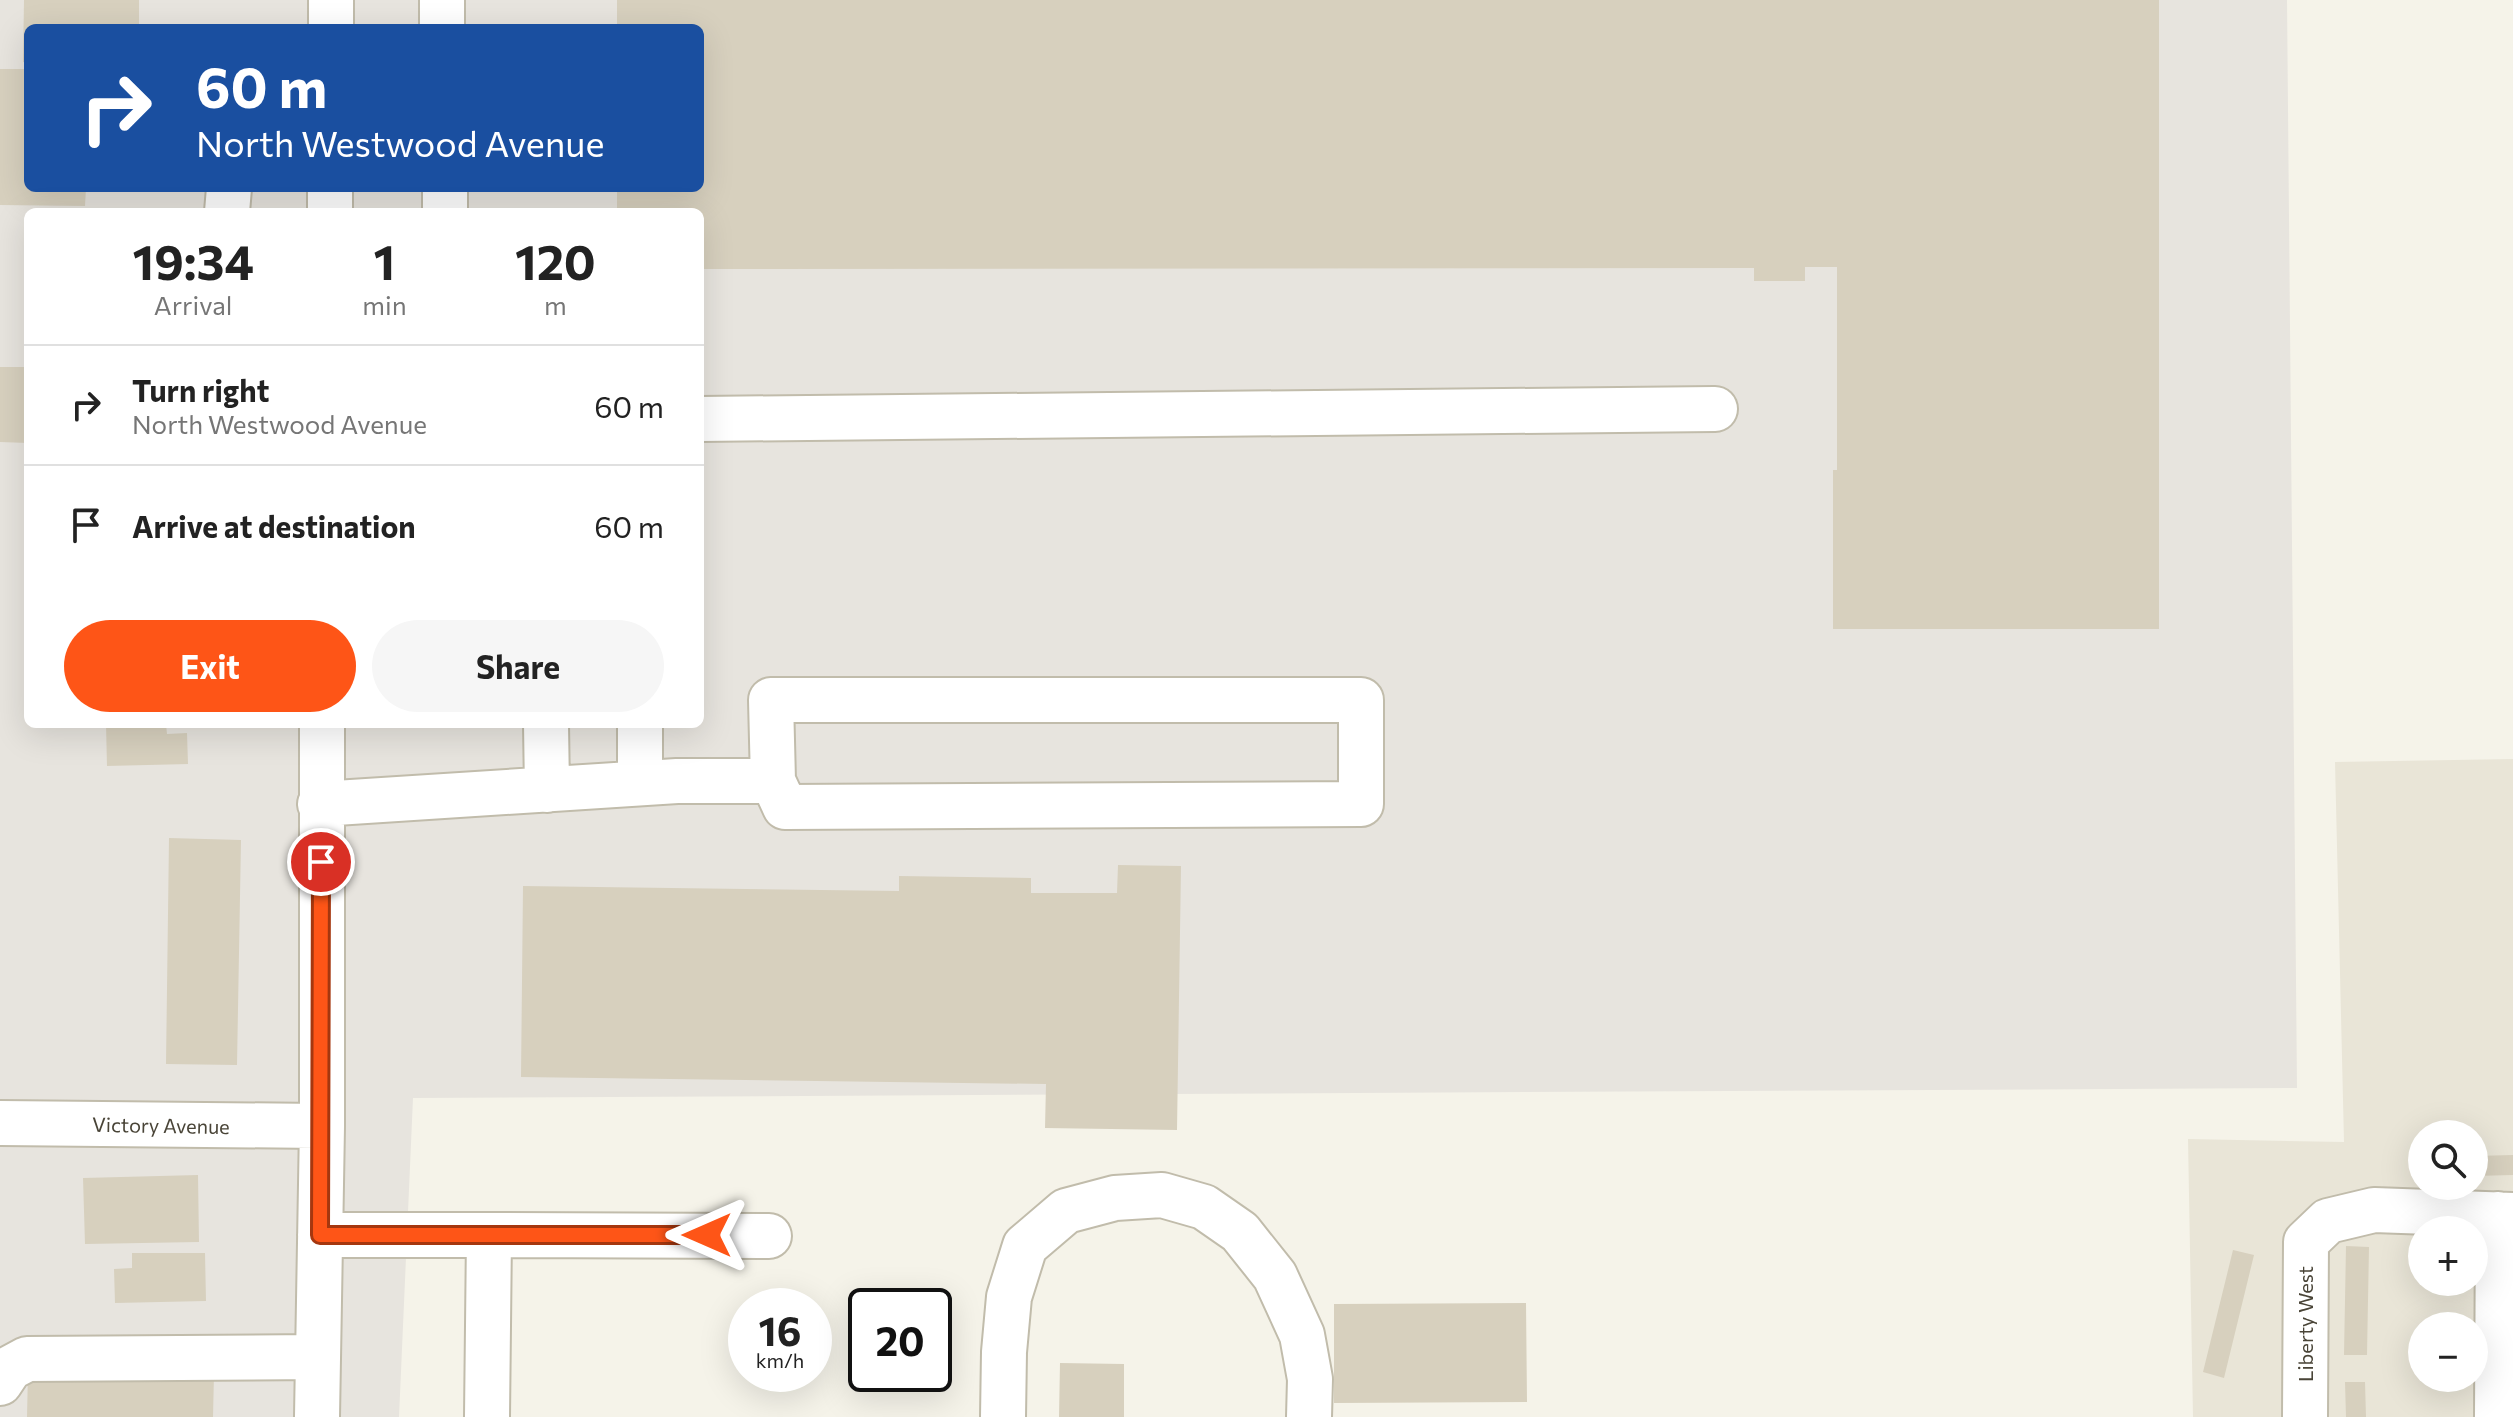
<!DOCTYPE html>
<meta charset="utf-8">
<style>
body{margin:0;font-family:Commissioner,sans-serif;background:#f6f6f6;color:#222;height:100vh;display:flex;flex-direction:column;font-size:30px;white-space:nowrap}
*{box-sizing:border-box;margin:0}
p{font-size:26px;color:#767676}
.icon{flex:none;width:44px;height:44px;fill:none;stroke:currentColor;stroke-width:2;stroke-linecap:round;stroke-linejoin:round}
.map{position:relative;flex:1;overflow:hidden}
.drawer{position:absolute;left:24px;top:208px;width:680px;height:520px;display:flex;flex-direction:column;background:#fff;border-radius:12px;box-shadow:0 8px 32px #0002}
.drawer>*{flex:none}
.guide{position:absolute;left:24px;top:24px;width:680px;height:168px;border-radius:12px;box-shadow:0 8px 32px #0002;background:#1a4fa0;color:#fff;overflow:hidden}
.buttons{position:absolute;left:2408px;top:1120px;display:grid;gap:16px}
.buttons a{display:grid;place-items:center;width:80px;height:80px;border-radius:50%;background:#fff;box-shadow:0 8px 32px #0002;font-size:40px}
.speed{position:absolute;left:728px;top:1288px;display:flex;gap:16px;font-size:40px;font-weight:700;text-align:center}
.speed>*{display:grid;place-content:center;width:104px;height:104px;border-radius:50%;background:#fff;box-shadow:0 8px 32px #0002;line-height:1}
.speed small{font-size:20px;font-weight:400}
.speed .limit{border:4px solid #111;border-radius:12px;background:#fff;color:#111}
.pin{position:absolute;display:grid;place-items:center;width:68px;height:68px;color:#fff;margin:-34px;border:4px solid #fff;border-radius:50%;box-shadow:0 2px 8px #0007}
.me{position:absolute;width:88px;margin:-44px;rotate:270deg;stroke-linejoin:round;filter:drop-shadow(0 0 6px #0008)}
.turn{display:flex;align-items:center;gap:28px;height:168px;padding:0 40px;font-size:36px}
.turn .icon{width:104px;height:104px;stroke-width:2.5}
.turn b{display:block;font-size:56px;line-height:68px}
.eta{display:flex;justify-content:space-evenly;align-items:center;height:136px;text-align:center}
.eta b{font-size:48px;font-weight:700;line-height:56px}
.button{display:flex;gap:16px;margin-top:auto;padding:16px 40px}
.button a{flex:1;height:92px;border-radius:48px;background:#fe5517;color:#fff;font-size:32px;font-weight:700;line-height:92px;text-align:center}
.button a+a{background:#f6f6f6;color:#222}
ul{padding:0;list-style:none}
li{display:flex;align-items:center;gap:24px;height:120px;padding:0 40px;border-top:2px solid #e0e0e0}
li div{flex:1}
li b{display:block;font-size:30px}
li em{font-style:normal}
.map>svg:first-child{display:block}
.residential{fill:#e9e5d7;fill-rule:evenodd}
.industrial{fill:#e7e4de;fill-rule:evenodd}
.building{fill:#d7d0be}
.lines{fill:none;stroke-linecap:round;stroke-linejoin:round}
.minor-casing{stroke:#c1bcab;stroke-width:48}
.minor{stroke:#fff;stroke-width:44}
.route-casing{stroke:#a5370f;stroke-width:20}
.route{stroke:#fe5517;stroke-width:14}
.labels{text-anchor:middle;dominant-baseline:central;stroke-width:6;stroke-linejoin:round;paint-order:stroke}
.street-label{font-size:20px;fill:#494437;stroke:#fff}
</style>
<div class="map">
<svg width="2513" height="1417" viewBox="0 0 2513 1417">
<rect width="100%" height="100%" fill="#f5f3e9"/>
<path class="residential" d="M2513 759V1417H2193L2188 1139 2344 1142 2335 762ZM2422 1134H2474V1186H2422ZM2422 1230H2474V1282H2422ZM2422 1326H2474V1378H2422Z"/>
<path class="industrial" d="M0 0H2287L2297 1088 413 1098 399 1417H0ZM28 28H700V188H28ZM28 212H700V724H28Z"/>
<path class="building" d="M24 0H139V28H28V63L23 62Z
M617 0H2159V629H1833V470H1837V267H1805V281H1754V268L700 269V212H617V188H700V28H617Z
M0 69H28V188H86L85 206 0 205Z
M0 367H28V443L0 442Z
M106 724H166L167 734 187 733 188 764 107 766Z
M169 838 241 840 237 1065 166 1064Z
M1118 865 1181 866 1177 1130 1045 1128 1046 1084 521 1077 523 886 899 891V876L1031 878V893H1117Z
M2513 1155V1175L2474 1176V1156Z
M198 1175 199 1242 85 1244 83 1178Z
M2346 1246 2369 1247 2367 1355H2344Z
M2233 1250 2254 1255 2224 1378 2203 1372Z
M132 1253H205L206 1301 115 1303 114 1269 132 1268Z
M1526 1303 1527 1402 1334 1403V1304Z
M1060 1363 1124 1364V1417H1059Z
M28 1371 214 1374 213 1417H27Z
M2345 1382H2365L2366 1417H2346Z"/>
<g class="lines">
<g class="minor-casing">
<path id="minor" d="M442 0V28
M331 28V0
M445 188V212
M227 212 229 188
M330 212V188
M700 419 1715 409
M546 724 547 790
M640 724V783
M320 804 677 781H773L771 700H1361V804L785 807 773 781
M0 1123 322 1126
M320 1235H489L487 1417
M489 1235 769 1236
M0 1383 10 1368 27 1359 318 1357
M317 1417 322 1126V724
M1003 1417 1004 1352 1009 1297 1025 1246 1066 1211 1115 1198 1162 1195 1204 1207 1240 1232 1275 1276 1302 1335 1310 1379 1309 1417
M2305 1417 2306 1242 2328 1221 2374 1210 2513 1215
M2497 1417 2498 1214"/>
</g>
<use href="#minor" class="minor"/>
</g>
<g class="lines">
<g class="route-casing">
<path id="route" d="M321 862 320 1235H707"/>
</g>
<use href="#route" class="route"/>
</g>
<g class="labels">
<g class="street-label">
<text transform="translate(161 1125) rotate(1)">Victory Avenue</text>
<text transform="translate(2305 1324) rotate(-90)">Liberty West</text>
</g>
</g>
</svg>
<div class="buttons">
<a><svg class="icon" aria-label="search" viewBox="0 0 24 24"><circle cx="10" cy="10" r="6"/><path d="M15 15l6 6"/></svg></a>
<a>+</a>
<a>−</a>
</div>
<div class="speed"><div>16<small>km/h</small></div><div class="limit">20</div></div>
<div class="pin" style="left:321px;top:862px;background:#d93025"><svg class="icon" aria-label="arrive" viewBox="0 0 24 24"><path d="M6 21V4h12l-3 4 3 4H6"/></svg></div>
<svg class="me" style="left:707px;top:1235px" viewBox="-20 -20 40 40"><path d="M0-17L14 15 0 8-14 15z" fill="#fe5517" stroke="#fff" stroke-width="4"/></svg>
<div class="guide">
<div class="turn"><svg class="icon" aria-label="right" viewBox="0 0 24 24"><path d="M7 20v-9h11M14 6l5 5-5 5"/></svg><div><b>60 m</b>North Westwood Avenue</div></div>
</div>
<section class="drawer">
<div class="eta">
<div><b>19:34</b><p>Arrival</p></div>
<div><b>1</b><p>min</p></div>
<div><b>120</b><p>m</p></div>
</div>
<ul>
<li><svg class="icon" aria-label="right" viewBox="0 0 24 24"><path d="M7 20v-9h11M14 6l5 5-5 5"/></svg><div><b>Turn right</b><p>North Westwood Avenue</p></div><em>60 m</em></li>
<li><svg class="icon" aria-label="arrive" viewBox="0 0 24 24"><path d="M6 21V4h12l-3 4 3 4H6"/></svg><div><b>Arrive at destination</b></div><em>60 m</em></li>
</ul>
<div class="button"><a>Exit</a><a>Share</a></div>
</section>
</div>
